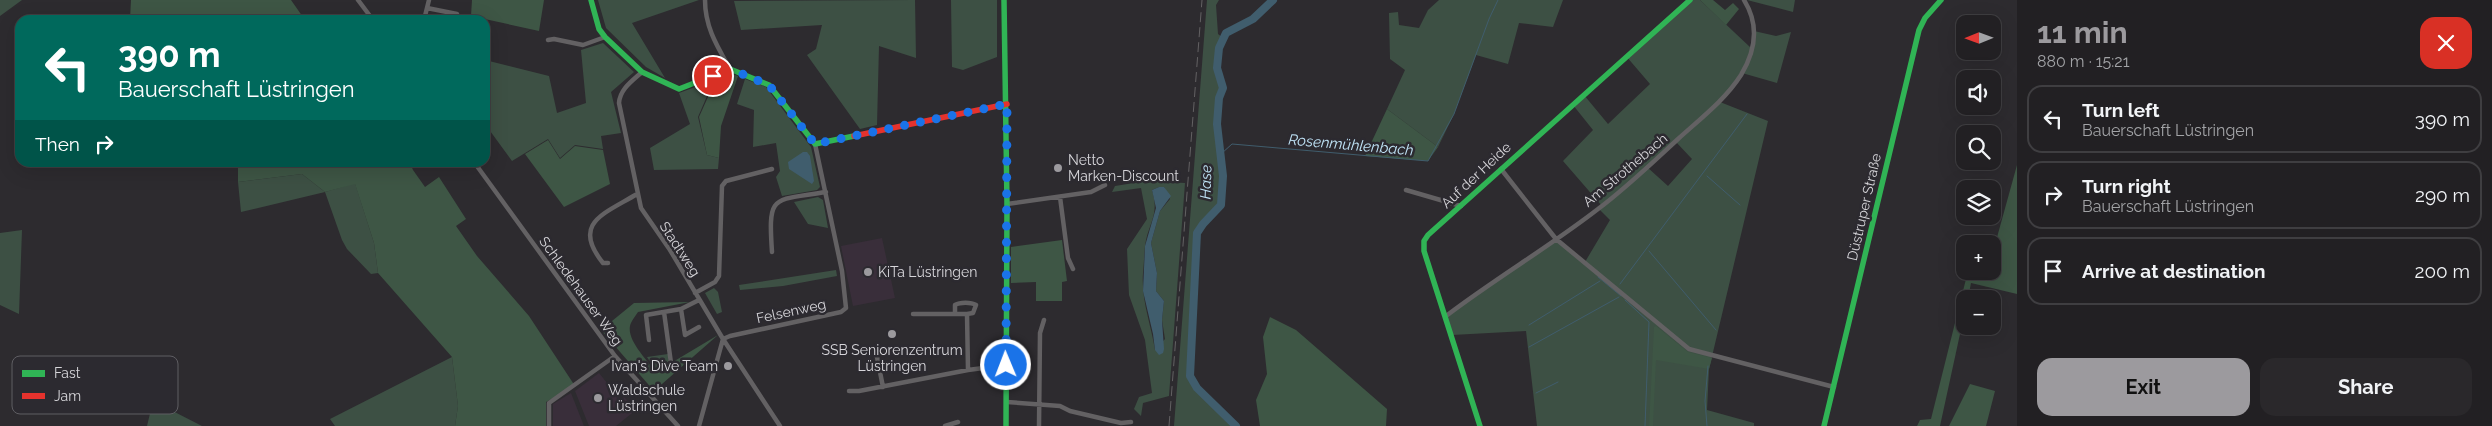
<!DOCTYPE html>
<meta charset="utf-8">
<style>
body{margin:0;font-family:Raleway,sans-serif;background:#2a282b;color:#f1f3f6;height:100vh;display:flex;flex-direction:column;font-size:19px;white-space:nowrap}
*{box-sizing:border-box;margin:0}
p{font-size:16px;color:#a2a3a6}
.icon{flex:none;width:28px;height:28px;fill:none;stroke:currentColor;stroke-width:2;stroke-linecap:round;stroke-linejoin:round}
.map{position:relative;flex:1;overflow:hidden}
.side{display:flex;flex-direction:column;background:#222023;width:475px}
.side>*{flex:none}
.top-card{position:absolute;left:15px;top:15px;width:475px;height:152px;border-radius:15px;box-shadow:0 5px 20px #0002,0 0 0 1px #3f3e41;background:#00695c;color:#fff;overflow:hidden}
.needle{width:32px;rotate:269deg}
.buttons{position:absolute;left:1956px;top:15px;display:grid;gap:10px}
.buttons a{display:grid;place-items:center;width:45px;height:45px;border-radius:10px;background:#222023;box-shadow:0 5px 20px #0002,0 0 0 1px #3f3e41;font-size:25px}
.pin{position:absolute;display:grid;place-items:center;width:42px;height:42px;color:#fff;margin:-21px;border:2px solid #fff;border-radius:50%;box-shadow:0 1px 5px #0007}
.me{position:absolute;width:55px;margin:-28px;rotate:359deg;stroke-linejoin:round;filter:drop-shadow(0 0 4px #0008)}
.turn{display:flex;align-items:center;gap:18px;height:105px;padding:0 20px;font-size:22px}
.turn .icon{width:65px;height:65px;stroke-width:2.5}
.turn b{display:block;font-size:35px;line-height:42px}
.then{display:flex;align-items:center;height:48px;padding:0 20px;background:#0003;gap:10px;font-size:19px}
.round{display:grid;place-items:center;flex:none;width:52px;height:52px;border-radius:15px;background:#2a282b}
.headline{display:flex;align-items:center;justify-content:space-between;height:85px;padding:0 20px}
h1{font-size:30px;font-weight:700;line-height:38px;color:#9c9a9e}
.action{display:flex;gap:10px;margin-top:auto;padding:10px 20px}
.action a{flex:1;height:58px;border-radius:15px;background:#9c9a9e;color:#111;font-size:20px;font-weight:700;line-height:58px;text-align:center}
.action a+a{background:#2a282b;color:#f1f3f6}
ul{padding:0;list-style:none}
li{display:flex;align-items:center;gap:15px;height:68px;margin:0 10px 8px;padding:0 10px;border:2px solid #3f3e41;border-radius:15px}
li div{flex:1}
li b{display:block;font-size:19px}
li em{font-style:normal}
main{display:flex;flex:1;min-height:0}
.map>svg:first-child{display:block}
.education{fill:#392e3a}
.green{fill:#3d5044;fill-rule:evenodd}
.forest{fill:#3e5645}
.water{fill:#405d6d}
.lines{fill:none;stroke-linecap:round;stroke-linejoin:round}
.stream{stroke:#405d6d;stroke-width:1}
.river{stroke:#405d6d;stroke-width:8}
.street{stroke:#636163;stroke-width:4.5}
.fast{stroke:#30b455;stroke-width:5.5}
.jam{stroke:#e5322d;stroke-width:5.5}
.rail{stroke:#636163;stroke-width:1;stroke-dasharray:10 5;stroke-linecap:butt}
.route{stroke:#1a73e8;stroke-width:9;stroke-dasharray:0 16.2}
.poi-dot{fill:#9c9a9e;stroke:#2c2a30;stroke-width:2}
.labels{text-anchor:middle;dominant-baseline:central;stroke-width:5;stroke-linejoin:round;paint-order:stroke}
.poi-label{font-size:14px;fill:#d7d6da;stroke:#2c2a30;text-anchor:start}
.street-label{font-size:14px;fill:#d7d6da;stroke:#2c2a30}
.water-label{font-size:15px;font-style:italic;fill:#c1e5f8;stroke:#2c2a30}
.key{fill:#2c2a30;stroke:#5f5e63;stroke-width:1}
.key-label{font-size:14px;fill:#d7d6da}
</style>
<main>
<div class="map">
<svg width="2017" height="426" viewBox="0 0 2017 426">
<rect width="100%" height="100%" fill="#2d2b2f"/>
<path class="education" d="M882 238 895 298 853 306 841 246Z
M599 373 620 399 624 397 636 410 616 426H589L575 391Z
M571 393 584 426H553V404Z"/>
<path class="green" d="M0 0H22L0 16Z
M598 0H699L632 23 665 78 646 67 606 28Z
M915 0 916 58 879 46 877 125 860 129 807 55 816 49 822 25 741 30 734 1Z
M951 0H997V57L963 70 952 67Z
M1207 0H1219L1216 5 1218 34 1223 38 1219 48 1217 68 1223 88 1219 98 1217 124 1223 176 1221 205 1203 224 1197 233 1189 370 1197 388 1236 426H1174Z
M1439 0H1563L1553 27 1519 23 1508 64 1476 55 1454 114 1438 147 1387 109 1405 70 1390 59 1389 13 1398 12 1399 25 1419 28 1428 10Z
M1690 0H1700L1751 48 1754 31 1776 36 1791 32 1777 83 1742 73 1720 102 1768 121 1709 369 1707 410 1754 423V426H1537L1526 331 1452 335 1446 316 1556 239 1585 262 1610 220 1599 209 1602 206 1563 161 1593 130 1573 105 1584 95 1608 124 1650 84 1626 56ZM1676 142 1692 159 1668 186 1647 167Z
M1747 0H1795L1793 12Z
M603 43 634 72 611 92 621 133 601 136 603 149 575 145 560 158 548 139 512 161 485 124V60L549 76 557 113 586 103 581 50Z
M745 79 766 87 811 147 820 187 817 190 782 196 776 177 780 171 776 143 753 147 754 110 737 104Z
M714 80 698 117 707 155 719 158 718 169 654 170 650 148 690 124 679 93Z
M302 174 325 192 355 183 374 243 378 273 371 274 347 249 342 240 325 192 241 212 238 182Z
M1146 181 1185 183 1169 396 1143 403 1141 416 1134 409 1139 397 1152 393 1145 340 1129 295 1127 249 1147 219 1141 188 1112 192 1115 186ZM1159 187H1164L1170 199 1160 211 1151 243 1157 273 1156 291 1164 301 1162 320 1165 339 1155 350C1151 324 1141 300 1143 273 1144 265 1144 255 1145 246 1148 223 1160 216 1152 190Z
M818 197 823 200 828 228 808 224 794 202Z
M22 230 19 314 0 305V233Z
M836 270 837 276 783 286 740 290 739 285Z
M714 288 718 292 722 312 717 314 705 293Z
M668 354 669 363 656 371 647 357Z
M452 357 458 406 455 426H335L330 419Z
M153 401 202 426H147Z"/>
<path class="forest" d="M131 0H291L305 20H130Z
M472 0H544L539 31 471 16Z
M1700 0H1713L1725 10 1733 3 1739 9 1726 25Z
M730 73 738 76 721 126 719 158 707 155 699 117 716 79Z
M1387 109 1438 147 1428 161 1365 156Z
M548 140 560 159 575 146 603 150 610 184 564 207 525 154Z
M238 163H410L413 170 425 187 439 177 466 219 456 226 477 256 529 316 575 386 546 402V426H455L458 406 452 357 378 273 374 243 355 184 325 192 302 174 238 182Z
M2017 165V294L1971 283 1968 299H1965V311L1940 426H1917L1920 420 1931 419 1968 271H1992V244H1975L1976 237 1996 241Z
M1062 240 1067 281 1062 282V301H1036V282L1011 283V247Z
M690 302 638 312C635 317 631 321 630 326 627 341 648 361 656 372L718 335 654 391 601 330 634 303Z
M1270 317 1296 330 1387 409 1386 426H1260L1256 400 1267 374 1263 337Z
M1656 326 1688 352 1712 358 1709 369 1656 360 1653 426H1649L1654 327Z
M1970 384 1995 391 1986 426H1949Z"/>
<path class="water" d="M803 152H807L810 156 814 181 812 184 789 169 788 162Z
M1159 187H1164L1171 196 1160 211 1151 243 1157 273 1156 291 1164 301 1162 320 1164 349 1163 353 1159 355 1155 350 1153 334 1143 291 1145 246 1156 208 1152 190Z"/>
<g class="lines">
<path class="stream" d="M1221 154 1232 144 1428 161 1454 114 1489 19 1498 0
M1707 176 1740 205
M1649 251 1716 330
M1598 277 1621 296
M1620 284 1747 114
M1625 300 1649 322 1645 426
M1529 325 1600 281
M1529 347 1619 297
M1536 393 1558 382
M1707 426 1705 401 1708 366"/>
<path class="river" d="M1236 426 1197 388 1190 376 1197 233 1203 224 1221 205 1223 176 1217 124 1219 98 1223 88 1217 68 1219 48 1226 33 1253 19 1273 0"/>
<path class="street" d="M358 0 373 20
M705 0C705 27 717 46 730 69
M427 8 457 14
M424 20 429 0
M548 40 554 39 583 45 605 37
M642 72C632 81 620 89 619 103L641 208 670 250 723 339 780 426
M474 162 615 356 678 426
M1501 169 1556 239 1689 349 1834 387
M1406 190 1461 206
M1060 197 1068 258 1073 269
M1007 204 1091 192 1105 185
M772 252C768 193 772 201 826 192
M608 263H603C571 223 604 214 637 194
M695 293 715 282 719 276 722 186 726 181 772 169
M681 309 685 335 699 327
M664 312 671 363
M913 314H967L973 313 976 305C971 302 960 302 955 305V314
M967 314 968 370
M1446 316C1496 278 1549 247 1598 209 1626 188 1652 163 1678 139 1700 119 1725 100 1741 75 1756 50 1759 24 1744 0
M649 340 646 315 681 309 699 300
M873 350 877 357 883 387
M849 391H859L968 370 1006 365
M1007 402 1060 406 1070 411 1121 423 1131 422
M549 426V403L615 356
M699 426 723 339 730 336 841 312 846 308 842 271 815 144
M945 426 958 422
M1039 426 1040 333 1044 320"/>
<path class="fast" d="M591 0 599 29 605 37 642 72 679 89 730 69 769 85 815 144 854 136
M1004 0 1007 204 1006 426
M1480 426 1424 251V241L1428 235 1690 0
M1824 426 1919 30 1925 18 1941 0"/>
<path class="jam" d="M854 136 1007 104"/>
<path class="rail" d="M1169 426 1202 0"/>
</g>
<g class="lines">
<path class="route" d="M713 76 730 69 769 85 815 144 1007 104 1006 365"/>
</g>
<g class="poi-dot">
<circle cx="1058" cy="168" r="5"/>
<circle cx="868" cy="272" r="5"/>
<circle cx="892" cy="334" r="5"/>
<circle cx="728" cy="366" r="5"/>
<circle cx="598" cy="398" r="5"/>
</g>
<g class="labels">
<g class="poi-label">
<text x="1068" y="160">Netto<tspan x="1068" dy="16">Marken-Discount</tspan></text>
<text x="878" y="272">KiTa Lüstringen</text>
<text x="892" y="350" text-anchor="middle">SSB Seniorenzentrum<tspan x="892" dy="16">Lüstringen</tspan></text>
<text x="718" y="366" text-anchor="end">Ivan's Dive Team</text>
<text x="608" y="390">Waldschule<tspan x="608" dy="16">Lüstringen</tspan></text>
</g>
<g class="street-label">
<text transform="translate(1625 170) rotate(-40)">Am Strothebach</text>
<text transform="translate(1476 175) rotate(-43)">Auf der Heide</text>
<text transform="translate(1864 207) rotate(-77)">Düstruper Straße</text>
<text transform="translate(680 249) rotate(57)">Stadtweg</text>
<text transform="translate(581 291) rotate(54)">Schledehauser Weg</text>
<text transform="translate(791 311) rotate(-12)">Felsenweg</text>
</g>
<g class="water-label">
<text transform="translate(1351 145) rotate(5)">Rosenmühlenbach</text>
<text transform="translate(1206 182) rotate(-88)">Hase</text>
</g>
</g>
<rect x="12" y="356" width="166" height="58" rx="8" class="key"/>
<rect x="22" y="370" width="23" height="7" fill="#30b455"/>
<rect x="22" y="393" width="23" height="6" fill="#e5322d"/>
<g class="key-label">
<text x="54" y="378">Fast</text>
<text x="54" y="401">Jam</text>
</g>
</svg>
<div class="buttons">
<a><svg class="needle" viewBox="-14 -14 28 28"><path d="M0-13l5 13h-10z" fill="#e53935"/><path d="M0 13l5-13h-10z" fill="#a2a3a6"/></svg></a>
<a><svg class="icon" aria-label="sound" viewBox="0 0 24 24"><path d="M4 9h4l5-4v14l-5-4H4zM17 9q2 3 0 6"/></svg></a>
<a><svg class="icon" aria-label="search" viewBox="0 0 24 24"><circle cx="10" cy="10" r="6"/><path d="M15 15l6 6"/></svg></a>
<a><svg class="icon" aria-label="layers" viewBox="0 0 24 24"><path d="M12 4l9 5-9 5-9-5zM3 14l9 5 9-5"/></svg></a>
<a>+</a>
<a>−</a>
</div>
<div class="pin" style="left:713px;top:76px;background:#d93025"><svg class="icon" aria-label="arrive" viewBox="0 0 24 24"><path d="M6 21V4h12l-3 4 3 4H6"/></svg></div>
<svg class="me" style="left:1006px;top:365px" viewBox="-20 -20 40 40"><circle r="17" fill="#1a73e8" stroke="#fff" stroke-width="3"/><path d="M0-11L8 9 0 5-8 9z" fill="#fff"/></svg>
<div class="top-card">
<div class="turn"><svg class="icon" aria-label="left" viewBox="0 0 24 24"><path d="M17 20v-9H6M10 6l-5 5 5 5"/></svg><div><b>390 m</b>Bauerschaft Lüstringen</div></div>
<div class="then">Then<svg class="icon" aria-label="right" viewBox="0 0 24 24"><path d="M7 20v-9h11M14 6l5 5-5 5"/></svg></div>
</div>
</div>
<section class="side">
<div class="headline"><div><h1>11 min</h1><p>880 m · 15:21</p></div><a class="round" style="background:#d93025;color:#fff"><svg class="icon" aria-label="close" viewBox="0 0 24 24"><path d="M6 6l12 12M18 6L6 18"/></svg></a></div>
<ul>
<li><svg class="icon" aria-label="left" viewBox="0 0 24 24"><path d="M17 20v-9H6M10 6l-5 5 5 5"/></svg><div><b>Turn left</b><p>Bauerschaft Lüstringen</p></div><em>390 m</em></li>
<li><svg class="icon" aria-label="right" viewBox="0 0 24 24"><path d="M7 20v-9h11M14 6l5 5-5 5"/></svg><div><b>Turn right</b><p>Bauerschaft Lüstringen</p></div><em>290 m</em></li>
<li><svg class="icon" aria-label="arrive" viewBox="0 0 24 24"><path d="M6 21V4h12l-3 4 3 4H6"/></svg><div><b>Arrive at destination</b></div><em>200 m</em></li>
</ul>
<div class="action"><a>Exit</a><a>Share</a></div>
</section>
</main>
